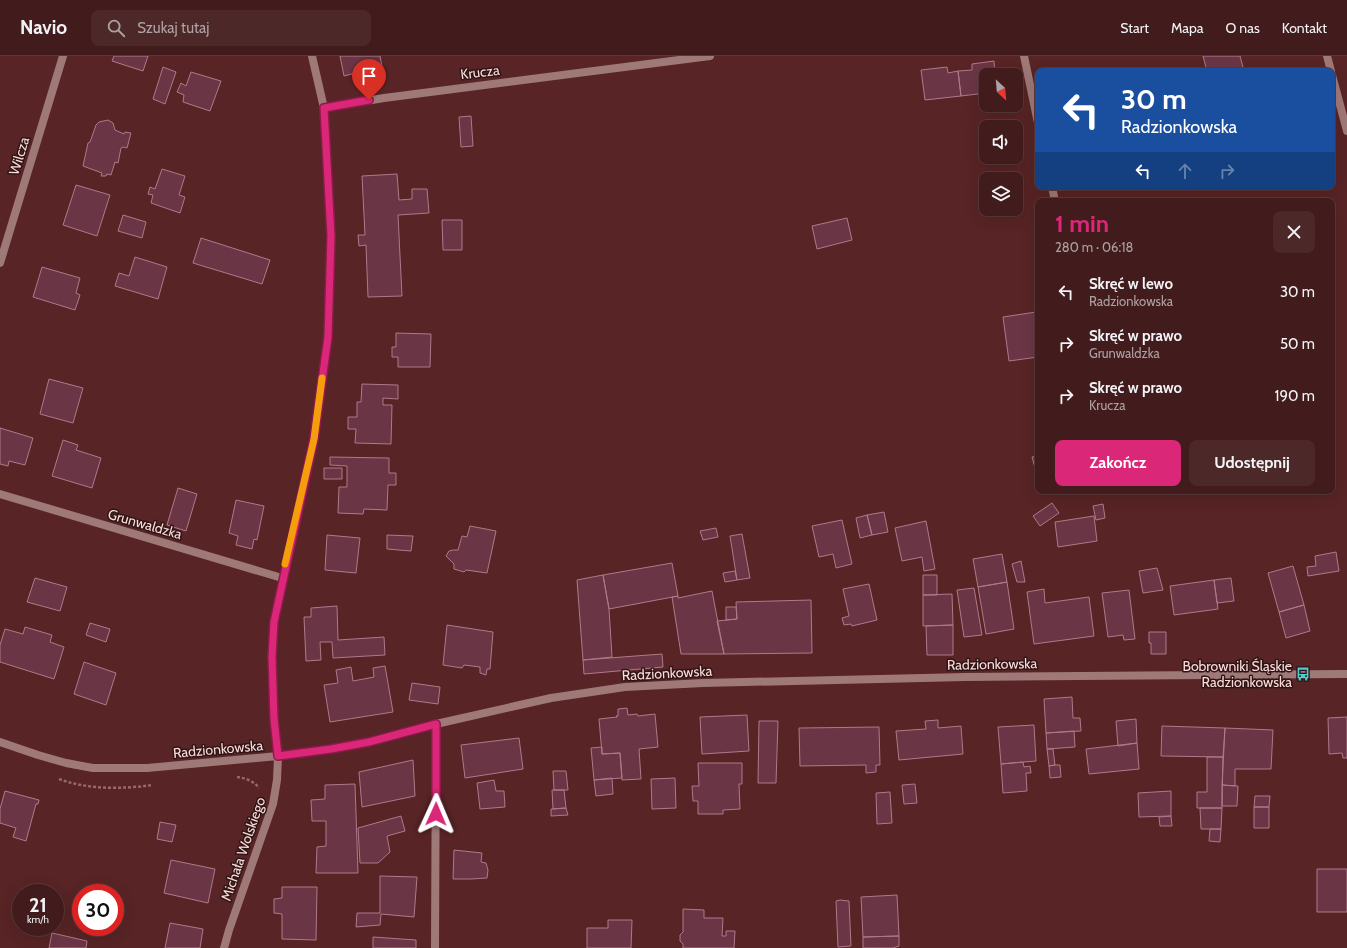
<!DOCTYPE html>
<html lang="pl">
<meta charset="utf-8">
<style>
body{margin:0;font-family:Cabin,sans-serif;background:#4c2829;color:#f1f3f6;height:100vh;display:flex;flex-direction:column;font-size:15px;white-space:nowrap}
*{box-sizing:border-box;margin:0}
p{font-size:13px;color:#aea1a3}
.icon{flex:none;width:22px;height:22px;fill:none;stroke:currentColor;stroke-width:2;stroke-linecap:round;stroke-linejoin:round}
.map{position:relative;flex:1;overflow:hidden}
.side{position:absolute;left:1035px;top:142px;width:300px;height:296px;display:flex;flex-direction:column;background:#421b1c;border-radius:8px;box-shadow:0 4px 16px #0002,0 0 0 1px #5a393b}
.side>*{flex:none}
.hud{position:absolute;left:1035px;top:12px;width:300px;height:122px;border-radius:8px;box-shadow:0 4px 16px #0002,0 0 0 1px #5a393b;background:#1a4fa0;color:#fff;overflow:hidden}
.needle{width:26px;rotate:154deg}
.tools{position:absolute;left:979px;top:12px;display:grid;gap:8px}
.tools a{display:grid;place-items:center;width:44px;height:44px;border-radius:8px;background:#421b1c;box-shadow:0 4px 16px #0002,0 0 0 1px #5a393b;font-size:20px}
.speed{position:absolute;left:12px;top:828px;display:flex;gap:8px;font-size:20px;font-weight:700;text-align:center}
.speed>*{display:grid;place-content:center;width:52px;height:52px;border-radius:50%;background:#421b1c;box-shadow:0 4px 16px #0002,0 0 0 1px #5a393b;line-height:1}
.speed small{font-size:10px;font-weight:400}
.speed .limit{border:6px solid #d22;background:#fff;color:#111}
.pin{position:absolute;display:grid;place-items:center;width:34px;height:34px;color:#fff;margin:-41px -17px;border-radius:50% 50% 50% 0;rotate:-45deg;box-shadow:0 0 4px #0007}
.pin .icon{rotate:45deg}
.me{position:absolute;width:44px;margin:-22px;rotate:1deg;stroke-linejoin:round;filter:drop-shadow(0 0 3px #0008)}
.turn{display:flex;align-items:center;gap:14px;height:84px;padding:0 20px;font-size:18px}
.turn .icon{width:52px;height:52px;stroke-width:2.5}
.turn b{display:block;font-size:28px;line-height:34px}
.lanes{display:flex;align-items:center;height:38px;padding:0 20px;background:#0003;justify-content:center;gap:20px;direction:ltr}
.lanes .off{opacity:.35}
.round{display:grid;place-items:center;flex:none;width:42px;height:42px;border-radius:8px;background:#4c2829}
.summary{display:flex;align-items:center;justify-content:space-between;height:68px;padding:0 20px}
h1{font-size:24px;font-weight:800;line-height:30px;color:#db2777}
.action{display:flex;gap:8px;margin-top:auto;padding:8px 20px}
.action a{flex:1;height:46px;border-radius:8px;background:#db2777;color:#fff;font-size:16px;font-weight:800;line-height:46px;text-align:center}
.action a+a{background:#4c2829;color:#f1f3f6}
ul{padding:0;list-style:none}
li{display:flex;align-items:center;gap:12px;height:52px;padding:0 20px}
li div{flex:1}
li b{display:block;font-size:15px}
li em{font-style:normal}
header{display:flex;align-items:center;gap:24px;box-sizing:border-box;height:56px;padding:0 20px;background:#421b1c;border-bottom:1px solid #5a393b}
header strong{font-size:19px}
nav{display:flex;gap:22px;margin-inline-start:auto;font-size:14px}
.search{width:280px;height:36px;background:#4c2829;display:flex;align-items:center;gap:10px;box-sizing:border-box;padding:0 14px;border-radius:8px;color:#aea1a3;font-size:15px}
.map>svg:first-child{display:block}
.building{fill:#6a3646;stroke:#b27889}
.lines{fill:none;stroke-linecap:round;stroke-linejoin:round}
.path{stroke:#976969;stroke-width:2.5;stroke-dasharray:3 2;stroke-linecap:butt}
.service{stroke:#9f7978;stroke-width:8}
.minor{stroke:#9f7978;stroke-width:8}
.tertiary{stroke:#9f7978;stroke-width:8}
.route-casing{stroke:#8e194d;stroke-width:10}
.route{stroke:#db2777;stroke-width:7}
.slow{stroke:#f59e0b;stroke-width:7}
.labels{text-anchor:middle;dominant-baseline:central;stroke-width:3;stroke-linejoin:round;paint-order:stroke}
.street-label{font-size:14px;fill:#fddad9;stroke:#2e1616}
.poi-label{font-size:14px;fill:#fddad9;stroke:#2e1616;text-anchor:end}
</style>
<header>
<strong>Navio</strong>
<div class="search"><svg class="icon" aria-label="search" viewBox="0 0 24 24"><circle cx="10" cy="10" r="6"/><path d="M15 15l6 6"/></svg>Szukaj tutaj</div>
<nav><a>Start</a><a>Mapa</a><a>O nas</a><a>Kontakt</a></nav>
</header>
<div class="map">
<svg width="1347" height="892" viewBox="0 0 1347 892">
<rect width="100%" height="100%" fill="#582425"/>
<path class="building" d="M114 0H148L143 15 112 5Z
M340 0H380L382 10 344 20Z
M1203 0H1240L1244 15H1207Z
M994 5 995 19H986V37L961 40 958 15 972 14V8Z
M163 11 176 16 165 48 153 43Z
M947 11 948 17 958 15 961 40 925 44 921 14Z
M191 16 221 25 210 55 183 46 184 39 177 36 181 27 186 30Z
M471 60 473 90 461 91 459 61Z
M108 64 113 67 115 74 124 78 125 76 131 77 127 92 123 91 121 92 118 107 115 106 111 119 107 118 106 120H101L102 117 83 110 88 87 90 86 96 69 99 66Z
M162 113 185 120 179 139 185 141 180 157 151 147 153 139 148 138 150 131 155 133Z
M397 118 399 144 412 143V133H427L429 157 398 159 402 240 368 241 366 189 359 190 358 179H365L362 120Z
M76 129 110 139 97 180 63 169Z
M123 159 146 166 142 182 118 175Z
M847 162 852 184 817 193 812 170Z
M442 164H462V194H443Z
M201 182 270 204 262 228 193 207Z
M135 201 167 211 158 243 115 230 119 217 129 220Z
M42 211 80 222 76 237 80 239 75 254 33 241Z
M1036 256 1038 273V301L1009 305 1003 261Z
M396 277 431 278 430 311H398V301H392V291H396Z
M49 323 83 332 73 367 40 358Z
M362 328 398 329V343L383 342V349H392L391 388 355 387 356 373H348V361H357V346H361Z
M0 372 33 382 25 409 9 405 8 410 0 408Z
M63 384 78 389 76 394 101 402 92 432 52 420Z
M1038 400V423L1032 401Z
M330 401 389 402V417H396V429H388L387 454 364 453 363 458 338 457 339 431H347V410L330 409Z
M324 412H342V423H324Z
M178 432 197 438 186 475 167 469Z
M236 444 264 450 257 484 254 483 252 493 236 489 238 480 229 477Z
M1052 447 1059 457 1040 470 1033 460Z
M1103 448 1105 462 1096 464 1093 450Z
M884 456 888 476 872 479 867 459Z
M867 459 872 479 860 482 856 462Z
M1094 460 1097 485 1058 491 1055 466Z
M842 464 852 508 836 512 833 498 819 501 812 470Z
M926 465 935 513 924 515 922 501 902 505 895 472Z
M470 470 496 475 487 517 466 514 464 516 454 513V508L446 500 449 495 453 494H458L462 480 467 481Z
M716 472 718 481 703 484 700 475Z
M742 478 750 522 737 524 730 480Z
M327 479 360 482 356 517 325 514Z
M387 479 413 480 411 495 387 493Z
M1336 496 1339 515 1308 520 1307 511 1316 510 1315 500Z
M1002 498 1007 526 978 531 973 503Z
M1021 505 1025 526H1017L1012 508Z
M672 507 678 540 609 553 603 519Z
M1293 510 1304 549 1279 556 1268 517Z
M1157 512 1163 534 1143 537 1139 515Z
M735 515 737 524 725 526 723 517Z
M603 519 609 553 612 601 583 604 577 524Z
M923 519H937V539H923Z
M35 522 67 531 60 555 27 546Z
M1231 522 1234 545 1217 547 1214 524Z
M1214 524 1218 553 1174 559 1170 530Z
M1007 526 1014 573 986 578 978 531Z
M869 528 877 564 852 570 851 568 844 569 842 562 849 560 843 533Z
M974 532 982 579 964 581 957 534Z
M1044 533 1045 547 1089 541 1094 580 1034 588 1027 536Z
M1129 534 1135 583 1124 584 1123 579 1108 581 1102 537Z
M712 535 724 598H681L672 541 678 540V542Z
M952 538 953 569 923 570V539Z
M811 544 812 597 724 598 717 565 737 563 736 546Z
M1304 549 1310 575 1286 582 1279 556Z
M337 550 338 584 384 581 385 599 333 602 332 586H320L321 604 306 605 304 561H311V552Z
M726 551H736L737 563 726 564Z
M90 567 110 573 106 586 86 579Z
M447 569 493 576 490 613H487L486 619 480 617V611L464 609 462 612 443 609Z
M953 569V599H927L926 570Z
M25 571 52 579 50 586 64 591 54 623 0 606V589L5 573 23 578Z
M1149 576H1166V598H1151V587H1149Z
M662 598 663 611 584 618 583 604Z
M84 606 116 617 106 649 74 638Z
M385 610 393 656 330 666 324 629 338 627 336 614 351 611 353 625 374 621 373 612Z
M412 627 440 631 438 648 409 644Z
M1072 641 1073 662H1080L1081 675 1046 677 1044 643Z
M627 652 628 659 637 658 638 660 655 658 658 691 639 693 641 723 622 724 620 697 602 698 599 663 617 661 616 660H618V653Z
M747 659 749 695 702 698 700 661Z
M1347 661V702H1343L1342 697 1329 698 1328 662Z
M1136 663 1137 687 1118 690 1116 665Z
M938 664V672L961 670 963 698 899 704 896 675 926 673 925 665Z
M759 665H778L776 727H758Z
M1034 669 1036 705 1001 708 998 671Z
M1162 670 1225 672 1223 701 1161 700Z
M879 671 880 709H876V716L866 717V709L800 710 799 672Z
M1225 672 1273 674 1271 713H1235V730L1222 729Z
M1074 675 1075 691 1047 693 1046 677Z
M519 682 523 713 465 722 461 689Z
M1137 687 1139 713 1089 718 1086 693Z
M602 691V698L620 697 622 722 594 724 591 692Z
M1047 693H1053L1055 709 1049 710Z
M1207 701H1223L1222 752H1197V736H1207Z
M413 704 415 740 362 751 359 716Z
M1023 706 1024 711 1030 710 1031 717H1026L1027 735 1003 737 1001 708Z
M698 707H742V728H739L740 753 723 754V758H698V745H693L692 730H699Z
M1055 709H1060L1061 721 1050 722 1049 710Z
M553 715H566L568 734H554Z
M612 722 613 738 596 740 594 724Z
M675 722 676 752 652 753 651 723Z
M494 724 496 735H504L505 751 480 753 477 727Z
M355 728 358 817H316L317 791 326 790V765H312L311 744 325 743V729Z
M915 728 917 747 904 748 902 729Z
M1222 729 1238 730 1237 750H1222Z
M552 734H564L566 752 553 753Z
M5 735 39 744 38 748H36L26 785 13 781 16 772 0 767V753Z
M1171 735V760L1139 761 1138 737Z
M890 736 892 767 877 768 876 737Z
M1255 740H1270L1269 751H1254Z
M1254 751H1269V772H1254Z
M566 752 568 759 551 760V753Z
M1200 752H1222L1221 773H1201Z
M401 760 405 775 387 780 390 796 378 807H360L358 772Z
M1171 760 1172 770H1160L1159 761Z
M160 766 176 769 172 786 157 783Z
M1210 773H1221L1220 786 1209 785Z
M454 794 482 797 481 806 486 807 488 814 487 822 471 823H453Z
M171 804 215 813 208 847 164 837Z
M1317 813H1347V856H1317Z
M380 820 417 821 414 861 381 858 380 869 356 871 357 857H380Z
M282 831H317L316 884 282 883V858L274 857V843L282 842Z
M897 839 899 880 863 881 861 841Z
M840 844 849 845 851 890 838 891 836 845Z
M683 853 704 854V862H723L722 880H726V875H735L734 892H683V888L680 885V879L683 876Z
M608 864H632L631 892H587V872H608Z
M170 867 203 873 200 892H165Z
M52 877 87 885 86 892H49Z
M899 880V890L893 892H863V881Z
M373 881 416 884V892H373Z"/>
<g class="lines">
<path class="path" d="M237 721C245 722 254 725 259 732
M59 723C88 734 123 733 153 729"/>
<path class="service" d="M1024 0 1038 67
M1327 0 1331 15
M1332 19 1347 75
M1052 131 1055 145"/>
<path class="minor" d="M324 52 384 42 710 0
M0 207 63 0
M0 438 282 522
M224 892 229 874 273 748 277 724 278 700 274 663 272 601 274 566 314 383 328 281 331 179 326 87 324 52 312 0
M435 892 436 668"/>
<path class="tertiary" d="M0 686 38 699 66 707 93 712H147L278 700 331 693 369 686 436 668 551 642 625 631 703 627 965 621 1347 618"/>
</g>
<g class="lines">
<g class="route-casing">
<path id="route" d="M369 44 324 52 331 180 328 281 314 383 274 566 272 601 274 663 278 700 331 693 369 686 436 668V758"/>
</g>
<use href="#route" class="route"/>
<path class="slow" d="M285 508 314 383 322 322"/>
</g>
<defs>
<g id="bus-bare" transform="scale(1.08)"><path d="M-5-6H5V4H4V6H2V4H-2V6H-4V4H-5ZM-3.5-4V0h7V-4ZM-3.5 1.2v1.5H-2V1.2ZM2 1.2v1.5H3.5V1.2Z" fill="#51ccd3" stroke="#2e1616" stroke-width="2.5" paint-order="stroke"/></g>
</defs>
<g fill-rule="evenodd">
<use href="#bus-bare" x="1303" y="618"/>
</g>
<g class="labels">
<g class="street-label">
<text transform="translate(480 16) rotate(-7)">Krucza</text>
<text transform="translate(19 100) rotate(-73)">Wilcza</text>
<text transform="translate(145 468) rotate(16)">Grunwaldzka</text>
<text transform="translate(992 608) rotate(-1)">Radzionkowska</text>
<text transform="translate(667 617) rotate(-3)">Radzionkowska</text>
<text transform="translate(218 693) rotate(-5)">Radzionkowska</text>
<text transform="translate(243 793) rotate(-71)">Michała Wolskiego</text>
</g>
<g class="poi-label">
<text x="1292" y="610">Bobrowniki Śląskie<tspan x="1292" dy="16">Radzionkowska</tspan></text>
</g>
</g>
</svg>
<div class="tools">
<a><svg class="needle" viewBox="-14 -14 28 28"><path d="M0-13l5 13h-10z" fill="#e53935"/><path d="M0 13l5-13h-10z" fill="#aea1a3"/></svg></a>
<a><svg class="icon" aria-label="sound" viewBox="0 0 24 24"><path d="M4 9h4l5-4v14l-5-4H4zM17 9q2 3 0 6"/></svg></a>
<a><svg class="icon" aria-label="layers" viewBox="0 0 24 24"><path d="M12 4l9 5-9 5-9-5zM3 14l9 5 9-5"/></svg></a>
</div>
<div class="speed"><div>21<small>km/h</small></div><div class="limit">30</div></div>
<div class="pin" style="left:369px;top:44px;background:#d93025"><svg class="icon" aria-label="arrive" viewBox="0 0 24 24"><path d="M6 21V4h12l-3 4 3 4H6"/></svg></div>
<svg class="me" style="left:436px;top:758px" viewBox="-20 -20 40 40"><path d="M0-17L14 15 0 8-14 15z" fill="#db2777" stroke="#fff" stroke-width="4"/></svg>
<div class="hud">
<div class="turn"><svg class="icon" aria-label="left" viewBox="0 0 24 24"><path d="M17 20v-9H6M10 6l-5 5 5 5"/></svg><div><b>30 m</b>Radzionkowska</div></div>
<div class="lanes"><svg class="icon" aria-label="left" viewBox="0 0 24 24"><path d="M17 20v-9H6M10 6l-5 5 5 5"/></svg><svg class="icon off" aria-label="ahead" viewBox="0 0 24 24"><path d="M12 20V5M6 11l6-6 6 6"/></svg><svg class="icon off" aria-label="right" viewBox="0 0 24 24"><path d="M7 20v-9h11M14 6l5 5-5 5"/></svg></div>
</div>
<section class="side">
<div class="summary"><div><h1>1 min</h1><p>280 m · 06:18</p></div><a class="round"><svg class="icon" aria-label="close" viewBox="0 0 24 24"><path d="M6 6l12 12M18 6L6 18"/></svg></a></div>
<ul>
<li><svg class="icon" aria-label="left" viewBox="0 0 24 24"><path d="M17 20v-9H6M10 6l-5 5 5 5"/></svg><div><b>Skręć w lewo</b><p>Radzionkowska</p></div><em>30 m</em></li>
<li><svg class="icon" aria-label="right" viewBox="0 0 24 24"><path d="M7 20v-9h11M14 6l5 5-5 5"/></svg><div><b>Skręć w prawo</b><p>Grunwaldzka</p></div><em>50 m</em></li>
<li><svg class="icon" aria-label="right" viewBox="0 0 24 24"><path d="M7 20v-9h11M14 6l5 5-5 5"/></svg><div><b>Skręć w prawo</b><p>Krucza</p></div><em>190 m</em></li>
</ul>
<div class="action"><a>Zakończ</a><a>Udostępnij</a></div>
</section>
</div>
